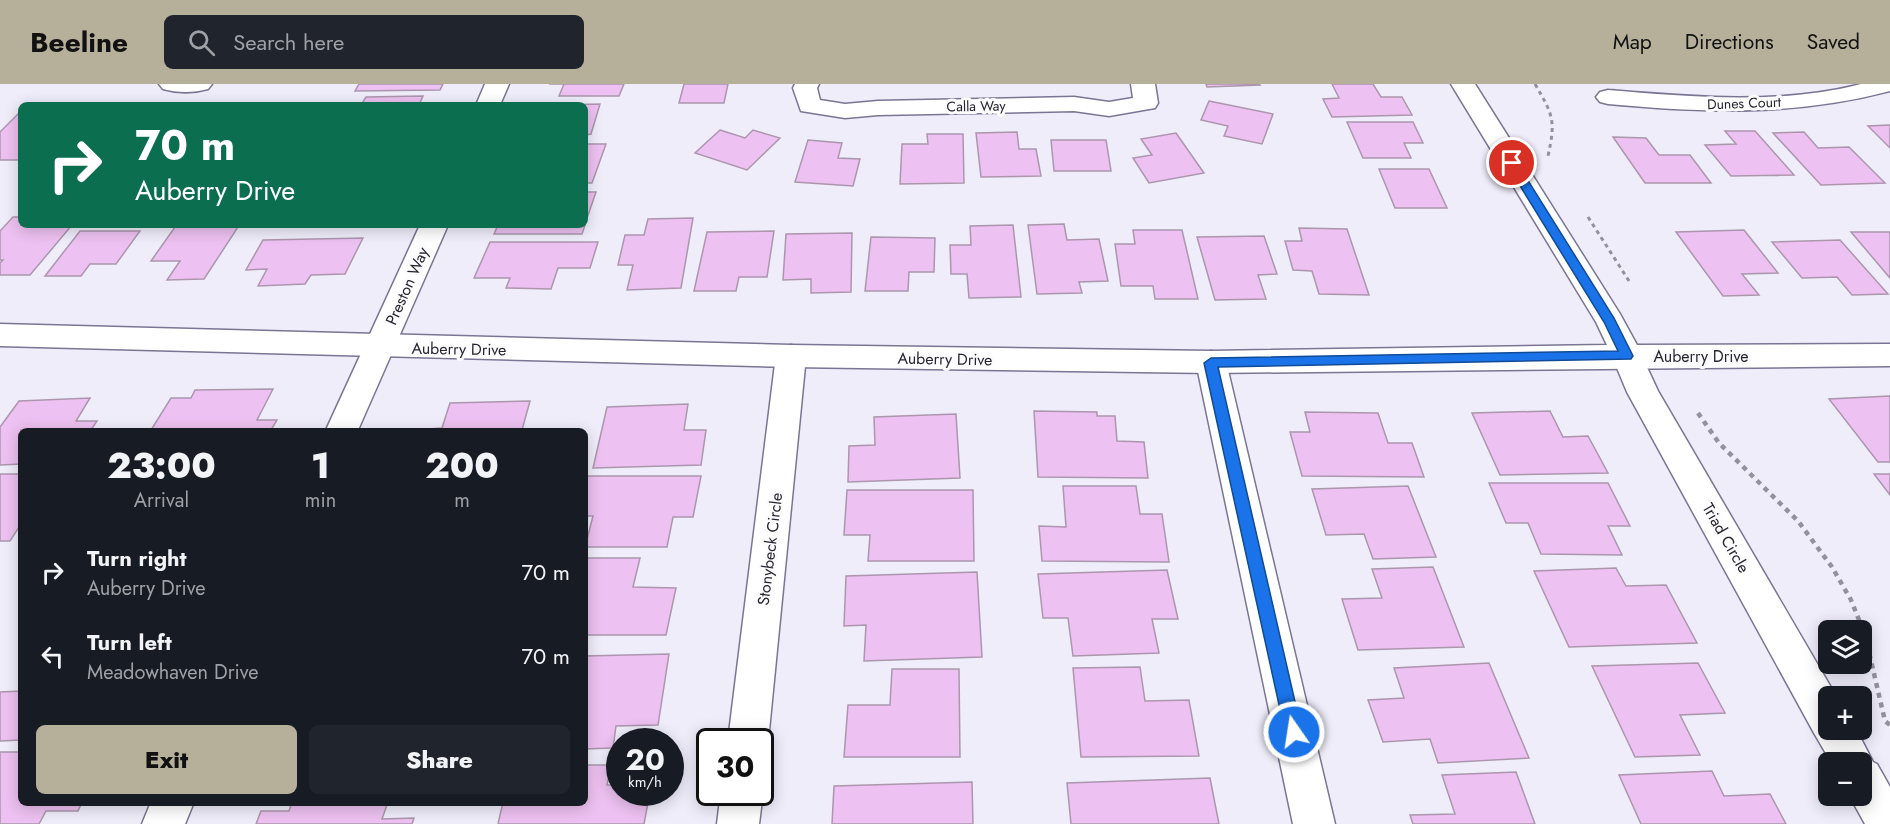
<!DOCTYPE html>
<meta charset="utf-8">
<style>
body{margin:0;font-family:Jost,sans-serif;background:#20242c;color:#f1f3f6;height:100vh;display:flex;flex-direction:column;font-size:22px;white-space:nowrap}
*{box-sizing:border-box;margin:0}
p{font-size:20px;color:#9ea1a6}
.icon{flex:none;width:33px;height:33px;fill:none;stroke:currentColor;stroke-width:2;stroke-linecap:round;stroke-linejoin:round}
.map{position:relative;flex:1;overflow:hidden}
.panel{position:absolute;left:18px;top:344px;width:570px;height:378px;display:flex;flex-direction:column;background:#171b24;border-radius:9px;box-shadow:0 3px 15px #0003}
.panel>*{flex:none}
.top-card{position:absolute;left:18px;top:18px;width:570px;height:126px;border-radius:9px;box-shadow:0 3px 15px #0003;background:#0b6e4f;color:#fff;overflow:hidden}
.controls{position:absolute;left:1818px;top:536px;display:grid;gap:12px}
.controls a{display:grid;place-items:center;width:54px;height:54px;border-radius:9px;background:#171b24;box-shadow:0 3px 15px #0003;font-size:30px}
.speed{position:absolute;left:606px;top:644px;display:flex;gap:12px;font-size:30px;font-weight:700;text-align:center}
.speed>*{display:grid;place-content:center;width:78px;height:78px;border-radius:50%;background:#171b24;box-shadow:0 3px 15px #0003;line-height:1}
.speed small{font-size:15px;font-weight:400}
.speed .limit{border:3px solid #111;border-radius:9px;background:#fff;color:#111}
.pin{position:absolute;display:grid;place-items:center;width:51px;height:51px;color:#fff;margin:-26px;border:3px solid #fff;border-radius:50%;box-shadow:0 2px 6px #0007}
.me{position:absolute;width:66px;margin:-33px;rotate:347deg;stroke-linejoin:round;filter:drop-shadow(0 0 4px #0008)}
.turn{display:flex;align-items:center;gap:21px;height:126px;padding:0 18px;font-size:27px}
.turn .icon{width:78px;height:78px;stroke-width:2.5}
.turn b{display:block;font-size:42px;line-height:51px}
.eta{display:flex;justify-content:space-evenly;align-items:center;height:102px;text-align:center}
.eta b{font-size:36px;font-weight:800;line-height:42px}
.action{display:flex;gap:12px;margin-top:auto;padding:12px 18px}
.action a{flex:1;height:69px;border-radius:9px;background:#b6b09b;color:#111;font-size:24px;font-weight:800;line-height:69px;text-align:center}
.action a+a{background:#20242c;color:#f1f3f6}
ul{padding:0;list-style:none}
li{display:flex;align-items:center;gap:18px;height:84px;padding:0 18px}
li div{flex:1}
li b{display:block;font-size:22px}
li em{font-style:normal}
header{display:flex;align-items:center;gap:36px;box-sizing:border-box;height:84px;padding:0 30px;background:#b6b09b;color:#111}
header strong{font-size:28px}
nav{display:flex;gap:33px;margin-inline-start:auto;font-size:21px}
.search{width:420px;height:54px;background:#20242c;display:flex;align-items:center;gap:15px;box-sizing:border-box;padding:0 21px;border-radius:9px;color:#9ea1a6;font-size:22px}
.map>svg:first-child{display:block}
.building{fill:#edc1f1;stroke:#ac96ae;stroke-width:1.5}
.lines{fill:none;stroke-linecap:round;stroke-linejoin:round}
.minor-casing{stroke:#7a7592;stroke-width:3}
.tertiary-casing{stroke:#7a7592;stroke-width:3}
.path-far1{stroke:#93919d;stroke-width:3;stroke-dasharray:4 4;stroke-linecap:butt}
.path{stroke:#93919d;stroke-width:4.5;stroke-dasharray:5 5;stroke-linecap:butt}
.minor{fill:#fff;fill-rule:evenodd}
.tertiary{fill:#fff;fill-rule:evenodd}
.route{fill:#1a73e8;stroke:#114b97;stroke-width:1.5}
.labels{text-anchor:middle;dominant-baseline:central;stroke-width:6;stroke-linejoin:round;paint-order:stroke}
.far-street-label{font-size:14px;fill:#272531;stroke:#fcfcfc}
.street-label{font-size:16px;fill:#272531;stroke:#fcfcfc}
</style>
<header>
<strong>Beeline</strong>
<div class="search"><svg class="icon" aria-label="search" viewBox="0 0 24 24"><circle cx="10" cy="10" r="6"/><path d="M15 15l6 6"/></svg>Search here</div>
<nav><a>Map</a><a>Directions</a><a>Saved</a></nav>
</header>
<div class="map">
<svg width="1890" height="740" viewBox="0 0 1890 740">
<rect width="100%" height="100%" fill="#efedfa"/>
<path class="building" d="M359 0H443L440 6 355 7Z
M549 0H624L619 12H559L564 0Z
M684 0H728L724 19H679Z
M1206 0H1259L1260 1 1207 3Z
M1332 0H1373L1381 13H1402L1412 31 1332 33 1323 15 1339 14Z
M423 12 419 21H361L366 13Z
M1209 17 1273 30 1262 60 1224 52 1228 42 1201 36Z
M600 20 591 50 585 51V21H557Z
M21 27V76H0V48Z
M1347 38H1413L1423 59H1404L1411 74H1363Z
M1890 41V64L1868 42Z
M720 46 745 54 753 46 780 54 747 86 695 69Z
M1725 47H1755L1794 91 1731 92 1705 61 1736 60Z
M1017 48 1019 65H1036L1041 92 981 93 976 49Z
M1804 48 1818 64 1849 63 1885 99 1821 101 1773 49Z
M1176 49 1204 89 1149 99 1133 74 1152 71 1141 55Z
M927 50H963L964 99 900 100 902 60H928Z
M1613 53 1646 54 1659 71H1690L1711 99H1645Z
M808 56 842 59 838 74 860 75 853 102 795 98Z
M1051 56H1106L1111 87H1054Z
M585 60H606L592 99H585Z
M1379 85H1429L1447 124H1395Z
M585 108H596L585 140Z
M13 133H21V141H72L30 191H0V179L3 176H0V147Z
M693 134 681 204 627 206 633 181H618L625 151H644L648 135Z
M1064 140 1067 156 1099 155 1108 197 1079 198 1082 209 1037 210 1028 141Z
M299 141H373L372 143Z
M498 141H585L582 150H494Z
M1013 141 1021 213 969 214 967 190H951L950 161H971L970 142Z
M175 143H238L204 195 167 196 180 177H151Z
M1299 144 1347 145 1369 211 1319 210 1312 187 1293 186 1285 157H1302Z
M1133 146H1182L1198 215H1155L1153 202H1121L1115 160H1135Z
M1744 146 1778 189 1742 190 1759 211 1723 212 1676 148Z
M80 147H140L116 180H90L81 192H45Z
M774 147 767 193H739L736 207H694L707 148Z
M1851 148H1890V194Z
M852 149 851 208 811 209V195L783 196 786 150Z
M1264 152 1277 190 1258 191 1266 215 1215 216 1197 153Z
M871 153 935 154 934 188H909L908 207H865Z
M363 154 345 190 311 191 305 200 258 202 267 185 246 186 263 156Z
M1840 156 1888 210 1852 211 1837 193 1802 194 1772 158Z
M490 158H598L590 184H558L551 205 506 204 510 194H474Z
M273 305 257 336H277L271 346H151L171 314H191L195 306Z
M1890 312V378H1878L1829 315Z
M90 314 76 337H97L91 346H21V380L0 381V343L19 317Z
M530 317 522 346H414L442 344 450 319Z
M688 320 684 346H706L701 381 593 384 607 323Z
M1034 327 1097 328V332H1115L1117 357 1144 358 1148 394 1038 393Z
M1550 327 1563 353 1588 352 1608 389 1500 391 1472 329Z
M1305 328 1378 329 1388 359H1412L1424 393 1302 392 1290 348H1310Z
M956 330 960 394 848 398 849 362 875 361 874 333Z
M0 390H21V440L10 457H0Z
M1874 390H1890V411Z
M585 392H701L693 433H673L667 463H585L593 432H585Z
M1489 399H1608L1630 442H1608L1622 471 1541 470 1528 439H1506Z
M1063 402H1136L1140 430H1162L1169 478 1042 477 1039 442 1066 443Z
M1408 402 1436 473 1373 475 1364 450 1326 451 1312 405Z
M847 406H973L974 477H868L870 451H844Z
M585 474H640L633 503 676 504 666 551H585Z
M1433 483 1464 563 1358 566 1342 515 1382 514 1372 485Z
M1616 484 1626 502 1666 501 1697 559 1569 563 1534 487Z
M1167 486 1178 535H1152L1159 569 1073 572 1068 534H1043L1038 490Z
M977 488 982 573 864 577 866 541 844 542 846 492Z
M669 570 658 641 616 642 613 664 585 665V572Z
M1489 579 1529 674 1438 679 1430 655 1383 658 1368 616 1404 614 1394 584Z
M1698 579 1725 629 1680 631 1700 671 1635 673 1592 582Z
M1140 583 1145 617 1189 616 1199 672 1081 673 1073 584Z
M892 585H959L960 673H844L848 621H890Z
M21 607V656L0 657V608Z
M0 668H21V718H82L78 727H46L39 740H0Z
M585 681H611L607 701H620V708H650L644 740H498L503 718H585Z
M1712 687 1724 712 1770 710 1786 740H1641L1619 691Z
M1516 688 1535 740H1413L1410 731 1455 730 1442 691Z
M1210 694 1219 740H1071L1067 699Z
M972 698 973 740H832L834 702Z
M292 718H388L382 735 414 734 412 740H256L261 727H289Z"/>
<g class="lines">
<g class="minor-casing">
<path id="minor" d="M159 0H212L208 5C194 9 177 9 163 5Z
M485 0H509L500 21H476Z
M795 0H819L817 4 820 16 845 20 878 17 1074 13 1109 18 1133 14 1131 0H1155L1158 19 1155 24 1109 32 1074 27 878 31 845 34 801 27 793 4Z
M1861 0H1890V7C1796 32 1704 29 1608 20L1600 18 1596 13 1600 8 1608 6C1691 13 1780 21 1861 0Z
M420 141H448L358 346H326Z
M791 261 802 264 806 272 768 657 760 671V657H728L776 272 780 264Z
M1627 261 1638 264 1658 307 1836 612H1828V645H1856L1873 678 1877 680 1890 703V740H1865L1849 711H1862V678H1831L1814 649 1627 308 1612 272 1616 264Z
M1211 267 1222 270 1226 278 1335 740H1293L1196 278 1200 270Z
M760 703 763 708 759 740H717L721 708H760Z
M151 718H194L185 740H142Z"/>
</g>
<g class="tertiary-casing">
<path id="tertiary" d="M1451 0H1475L1620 230 1637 261 1890 260V282L1211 289 791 283 0 262V240L791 261 1211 267 1607 261 1596 238Z"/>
</g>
<path class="path-far1" d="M1535 0C1553 31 1556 36 1548 72
M1588 133 1629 197"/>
<path class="path" d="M1698 329 1719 359 1798 437 1832 483 1851 516 1865 551 1885 637 1890 641"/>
<use href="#minor" class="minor"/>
<use href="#tertiary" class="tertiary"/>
</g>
<path class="route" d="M1512 76 1517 79 1614 234 1633 272 1631 275 1218 283 1302 648 1299 653 1294 656 1288 653 1285 648 1204 279 1211 274 1618 267 1604 238 1506 79Z"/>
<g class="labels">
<g class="far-street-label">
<text transform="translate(1744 19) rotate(-2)">Dunes Court</text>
<text transform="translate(976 22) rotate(-1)">Calla Way</text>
</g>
<g class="street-label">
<text transform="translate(407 202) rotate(-66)">Preston Way</text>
<text transform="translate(459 265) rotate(1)">Auberry Drive</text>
<text x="1701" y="272">Auberry Drive</text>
<text transform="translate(945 275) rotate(1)">Auberry Drive</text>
<text transform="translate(1726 454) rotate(60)">Triad Circle</text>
<text transform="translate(770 465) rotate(-83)">Stonybeck Circle</text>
</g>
</g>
</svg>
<div class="controls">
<a><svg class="icon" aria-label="layers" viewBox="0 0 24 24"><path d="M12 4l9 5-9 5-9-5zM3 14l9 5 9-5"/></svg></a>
<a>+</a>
<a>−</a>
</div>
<div class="speed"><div>20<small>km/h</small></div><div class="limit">30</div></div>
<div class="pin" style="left:1512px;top:79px;background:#d93025"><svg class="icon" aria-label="arrive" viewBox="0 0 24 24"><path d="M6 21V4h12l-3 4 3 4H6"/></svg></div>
<svg class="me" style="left:1294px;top:648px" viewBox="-20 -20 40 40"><circle r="17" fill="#1a73e8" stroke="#fff" stroke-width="3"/><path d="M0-11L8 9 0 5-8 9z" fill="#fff"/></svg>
<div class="top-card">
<div class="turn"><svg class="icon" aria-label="right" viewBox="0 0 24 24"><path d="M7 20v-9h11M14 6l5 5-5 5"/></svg><div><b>70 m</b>Auberry Drive</div></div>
</div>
<section class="panel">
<div class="eta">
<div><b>23:00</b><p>Arrival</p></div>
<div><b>1</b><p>min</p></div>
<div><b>200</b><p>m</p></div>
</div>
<ul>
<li><svg class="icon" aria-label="right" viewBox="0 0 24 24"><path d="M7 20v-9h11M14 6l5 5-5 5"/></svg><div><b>Turn right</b><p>Auberry Drive</p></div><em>70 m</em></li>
<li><svg class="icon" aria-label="left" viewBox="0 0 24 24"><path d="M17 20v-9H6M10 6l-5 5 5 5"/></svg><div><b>Turn left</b><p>Meadowhaven Drive</p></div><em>70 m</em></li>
</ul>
<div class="action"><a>Exit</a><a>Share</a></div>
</section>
</div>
